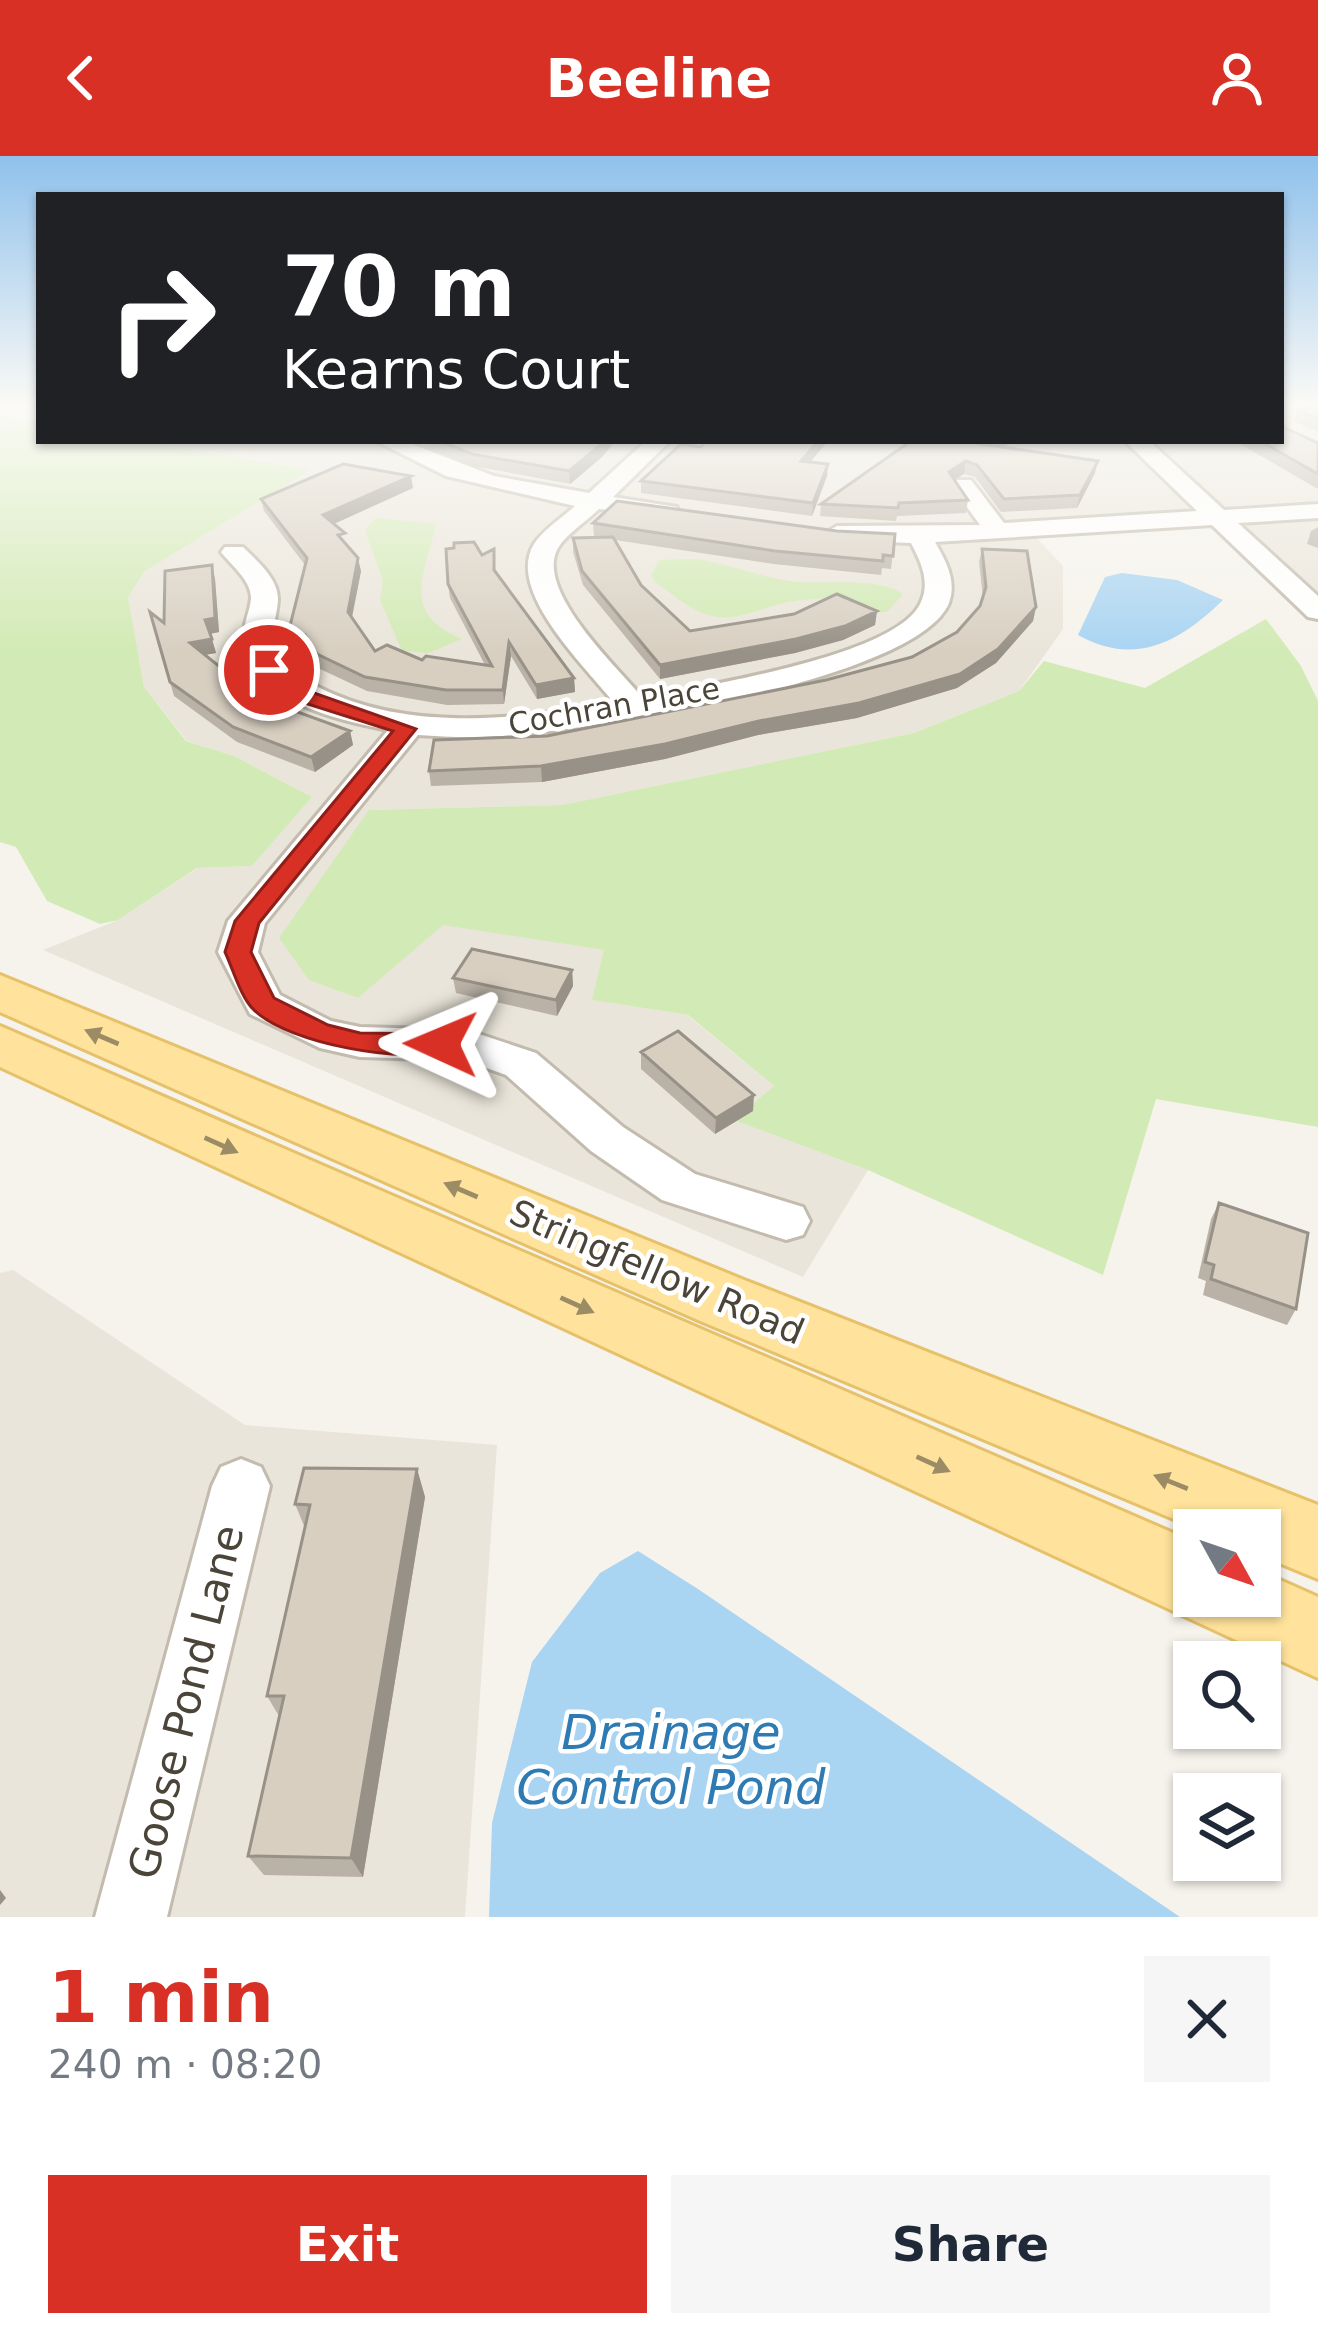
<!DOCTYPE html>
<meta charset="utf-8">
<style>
body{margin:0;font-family:"DejaVu Sans",sans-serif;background:#f6f6f7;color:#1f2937;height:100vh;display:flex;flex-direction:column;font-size:45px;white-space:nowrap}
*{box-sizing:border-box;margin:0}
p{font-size:39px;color:#747a83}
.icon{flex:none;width:66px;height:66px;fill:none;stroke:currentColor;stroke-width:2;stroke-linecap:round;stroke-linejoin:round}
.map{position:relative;height:1761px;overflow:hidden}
.drawer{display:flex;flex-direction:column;background:#fff;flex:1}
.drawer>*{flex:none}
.guide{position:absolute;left:36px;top:36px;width:1248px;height:252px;border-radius:0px;box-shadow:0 3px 9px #0004;background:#202124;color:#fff;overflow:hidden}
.needle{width:78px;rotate:130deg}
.tools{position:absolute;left:1173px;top:1353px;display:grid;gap:24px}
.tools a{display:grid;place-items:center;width:108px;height:108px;border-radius:0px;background:#fff;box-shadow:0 3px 9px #0004;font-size:60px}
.pin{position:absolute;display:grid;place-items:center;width:102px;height:102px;color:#fff;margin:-51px;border:6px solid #fff;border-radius:50%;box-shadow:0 3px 12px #0007}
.me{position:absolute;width:132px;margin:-66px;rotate:271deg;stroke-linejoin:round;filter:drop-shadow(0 0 9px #0008)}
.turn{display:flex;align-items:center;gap:42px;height:252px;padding:0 48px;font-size:54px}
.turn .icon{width:156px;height:156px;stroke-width:2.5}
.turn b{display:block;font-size:84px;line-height:102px}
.round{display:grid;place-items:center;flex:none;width:126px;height:126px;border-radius:0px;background:#f6f6f7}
.overview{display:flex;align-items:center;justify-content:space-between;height:204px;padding:0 48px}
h1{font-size:72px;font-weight:800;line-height:90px;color:#d93025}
.button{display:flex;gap:24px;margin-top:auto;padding:24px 48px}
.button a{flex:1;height:138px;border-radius:0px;background:#d93025;color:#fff;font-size:48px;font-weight:800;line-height:138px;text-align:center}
.button a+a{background:#f6f6f7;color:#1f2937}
header{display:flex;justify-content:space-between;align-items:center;height:156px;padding:0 48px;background:#d93025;color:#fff;font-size:54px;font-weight:800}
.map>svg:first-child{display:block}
.residential{fill:#eae5da}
.green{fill:#d2eab5}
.water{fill:#a9d4f2}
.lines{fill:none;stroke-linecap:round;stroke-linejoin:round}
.minor-casing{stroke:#c2bbae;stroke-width:6}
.major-casing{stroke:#e6c16a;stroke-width:6}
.minor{fill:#fff;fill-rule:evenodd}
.major{fill:#ffe39c;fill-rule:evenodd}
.wall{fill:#bab2a6}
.shaded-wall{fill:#979187}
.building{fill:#d8cfc1;stroke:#979187;stroke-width:3}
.oneway{fill:#9c8c66}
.route{fill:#d93025;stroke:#8d1f18;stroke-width:3}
.labels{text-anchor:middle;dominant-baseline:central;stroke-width:9;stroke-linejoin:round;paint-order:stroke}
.far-street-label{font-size:30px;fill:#4b4439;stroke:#fff}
.street-label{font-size:36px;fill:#4b4439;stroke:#fff}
.near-street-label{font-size:42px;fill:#4b4439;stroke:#fff}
.near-water-label{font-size:48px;font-style:italic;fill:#2e7ab2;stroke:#fff}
</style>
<header><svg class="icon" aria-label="back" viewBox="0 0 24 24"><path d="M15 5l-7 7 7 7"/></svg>Beeline<svg class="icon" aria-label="person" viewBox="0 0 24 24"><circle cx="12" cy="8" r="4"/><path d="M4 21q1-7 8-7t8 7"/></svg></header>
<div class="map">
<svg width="1318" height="1761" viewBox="0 0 1318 1761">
<rect width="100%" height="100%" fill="#f6f3ec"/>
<path class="residential" d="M1281 250H1318V452L1223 363 1030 375 1063 410V473L1019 535 914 577 562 649 370 654 443 768 605 794 593 844 687 859 775 931 735 964 868 1014 803 1121 43 794 118 764 198 712 252 710 312 641 234 600 187 585 144 531 128 441 145 415 308 314 138 285H1281Z
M13 1114 245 1269 497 1289 465 1761H0V1117Z"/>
<path class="green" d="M0 259 39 266V285H138L310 314 145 415 128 441 144 531 186 585 234 600 312 641 252 710 197 712 118 764 100 768 47 745 16 691 0 686Z
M376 362 436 368C425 420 399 456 462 483L428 497 402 495 380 444 383 425 365 374Z
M695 403C730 407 762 423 798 426 828 428 879 421 903 438L887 456C860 459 839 441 813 443 749 446 731 486 670 437 661 430 655 428 651 418L660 404Z
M1266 463 1301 510 1318 545V971L1156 943 1103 1119 868 1014 734 964 774 930 688 859 592 844 604 794 443 769 358 842 309 824 279 782 369 654 562 649 914 577 1019 535 1044 505 1145 532Z"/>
<path class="water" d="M1122 417 1177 424 1223 444C1180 486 1135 511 1078 479L1105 421Z
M638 1395 698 1433 1180 1761H489L492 1667 532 1506 600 1417Z"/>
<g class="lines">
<g class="minor-casing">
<path id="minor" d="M376 285H404L494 320 589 337 646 285H670L613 341 677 351V361L599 353C587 365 566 378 558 392 534 434 617 511 643 542 700 530 894 501 920 448 931 427 921 406 911 387L837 384 825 377 837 370 980 369 951 329 955 324H971L1004 367 1197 355 1125 285H1149L1224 354 1318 348V362L1238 367 1318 440V463L1308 461 1212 369 935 386C946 405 957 425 949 447 916 527 567 579 482 581 461 582 439 580 418 579L265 767 258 796 280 839 331 865 360 871 467 874 536 897 623 971 695 1018 803 1051 810 1065 803 1079 786 1084 662 1044 591 995 506 919 464 904 360 901 320 892 250 858 218 796 228 765 388 574C339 564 256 547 245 487 241 470 250 457 251 442 251 424 231 409 221 396L225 391H243C256 404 278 422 278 443 277 465 266 483 281 504 290 517 304 524 318 531 409 577 516 563 614 547 586 511 505 435 534 388 543 374 563 361 575 350L446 320Z
M241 1303 261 1311 270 1330 167 1761H95L212 1330 221 1311Z"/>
</g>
<g class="major-casing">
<path id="major" d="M0 819 744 1124 1318 1349V1423L1260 1399V1374H1200L698 1164 0 856Z
M0 870 1194 1386V1440H1260V1415L1318 1441V1522L0 911Z"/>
</g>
<use href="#minor" class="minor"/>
<use href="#major" class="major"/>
</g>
<path class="wall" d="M1318 251V276L1293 265 1297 254Z
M1283 271 1318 287V333L1235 285H1281Z
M424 285H615L602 301 570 328 473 310 425 291Z
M828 285 810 306 828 308 827 320 812 360 641 337V325L701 291Z
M1003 291 1095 317 1077 352 1001 356 975 321 964 318 954 324 968 344 966 357 897 360 896 365 820 360 821 348Z
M413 332 333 368 361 415 352 462 375 495 422 504 485 509 450 442 448 428 495 415 574 522 575 536 537 543 511 500 504 548 447 549 367 535 320 513 308 493 290 497 305 409 264 355 261 343Z
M593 367 837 375 895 378 891 413 882 412 881 419 774 408 615 384 641 429 690 475 877 455 875 469 843 484 795 497 660 523 583 429 573 396V382L600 381 594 380Z
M1318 371V392L1307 388 1311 375Z
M982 393 1036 451 1033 465 996 507 957 532 857 562 758 579 665 603 542 626 431 630 429 615 547 580 826 524 912 501 957 476 980 450 983 441 979 406Z
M215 423 219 476 210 478 216 497 205 499 245 531 278 549 350 575 353 589 315 616 237 586 174 540 150 456 164 467Z
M572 814 573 830 557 860 456 837 453 822Z
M641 896 753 955 715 978 641 913Z
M1219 1047 1296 1153 1287 1169 1203 1139 1206 1125 1198 1122 1211 1063Z
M417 1313 425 1341 363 1721 264 1719 248 1700 279 1560 267 1540 305 1372 295 1348Z"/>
<path class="shaded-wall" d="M605 285H615L602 301 570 328 569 315Z
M818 285H828L800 318 801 305Z
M988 285H1018L979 300 981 288Z
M966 305 964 318 947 328 949 316Z
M1098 305 1095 317 1077 352 1080 339Z
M828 308 827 320 812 360 813 347Z
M411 320 413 332 325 372 323 359Z
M358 402 361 415 350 470 348 456Z
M212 409 215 423 219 476 209 478 205 464Z
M1036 451 1033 465 996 507 957 532 857 562 758 579 665 603 542 626 541 610 759 565Z
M877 455 875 469 843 484 795 497 660 523V509Z
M305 479 308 493 290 497 287 482Z
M212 483 216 497 193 501 190 487Z
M509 486 511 500 504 548 503 534Z
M574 522 575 536 537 543 536 529Z
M350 575 353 589 315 616 311 601Z
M572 814 573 830 557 860 556 844Z
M754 939 753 955 715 978 716 962Z
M417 1313 425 1341 363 1721 351 1702Z
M0 1734 6 1742 0 1749Z"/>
<path class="building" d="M1318 251V263L1297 254Z
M1281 260 1283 271 1318 287V318L1260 285H1281Z
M439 285H605L569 315 472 298Z
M706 285H818L801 305 828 308 813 347 641 325 681 288 701 291Z
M911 285H988L981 288 1098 305 1080 339 1004 343 977 309 966 305 949 316 968 344 899 347 898 352 821 348Z
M343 308 411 320 323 359 345 377 338 379 358 402 348 456 375 495 387 489 422 504 426 500 492 510 448 428 446 393 454 392V387L474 386 482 399 494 393V414L574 522 536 529 509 486 503 534H446L365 521 317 498 305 479 287 482 307 402 261 343Z
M617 345 837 375 895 378 893 400 883 399V405L775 395 593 367Z
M613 381 641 429 690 475 794 458 837 438 877 455 845 470 796 483 660 509 582 415 573 382Z
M982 393 1027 395 1036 451 998 493 960 518 859 547 759 565 665 588 541 610 429 615 434 584 547 580 826 524 912 501 957 476 980 450 986 431Z
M212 409 215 462 205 464 212 483 190 487 245 531 251 529 278 549 350 575 311 601 233 571 170 526 150 456 164 467 165 415Z
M472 793 572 814 556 844 453 822Z
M678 875 754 939 716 962 641 896Z
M1219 1047 1308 1077 1296 1153 1211 1123 1214 1109 1205 1106Z
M304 1312 417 1313 351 1702 248 1700 284 1540H267L310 1349 295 1348Z"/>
<defs><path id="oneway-solid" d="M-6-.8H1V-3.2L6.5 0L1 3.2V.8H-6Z" transform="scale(3)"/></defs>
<g class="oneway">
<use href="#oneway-solid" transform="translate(102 881) rotate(-157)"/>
<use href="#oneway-solid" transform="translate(221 989) rotate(24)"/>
<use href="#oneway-solid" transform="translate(461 1034) rotate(-157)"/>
<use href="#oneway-solid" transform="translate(577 1149) rotate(24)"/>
<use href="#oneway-solid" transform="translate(933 1308) rotate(24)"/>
<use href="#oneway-solid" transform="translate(1171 1326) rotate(-158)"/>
</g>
<linearGradient id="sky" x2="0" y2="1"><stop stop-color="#8fc1ec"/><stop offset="0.5" stop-color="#fbfaf6"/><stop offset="1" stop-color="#fbfaf6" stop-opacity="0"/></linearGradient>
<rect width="1318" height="497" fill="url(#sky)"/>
<path class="route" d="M262 510H276L311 536 416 573 259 767 251 796 274 842 328 869 360 877 441 878 450 881 454 888 450 895C405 908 289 888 254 854 241 842 233 813 225 796L235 765 393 575 298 545 262 518Z"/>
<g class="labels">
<g class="far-street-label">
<text transform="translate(614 550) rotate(-10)">Cochran Place</text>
</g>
<g class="street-label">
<text transform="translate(657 1116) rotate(23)">Stringfellow Road</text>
</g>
<g class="near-street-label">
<text transform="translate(186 1546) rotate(-76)">Goose Pond Lane</text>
</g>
<g class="near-water-label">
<text x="671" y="1576">Drainage<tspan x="671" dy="55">Control Pond</tspan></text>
</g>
</g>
</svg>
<div class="tools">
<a><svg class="needle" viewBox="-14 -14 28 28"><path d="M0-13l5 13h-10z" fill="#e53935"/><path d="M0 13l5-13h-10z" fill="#747a83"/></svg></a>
<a><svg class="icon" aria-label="search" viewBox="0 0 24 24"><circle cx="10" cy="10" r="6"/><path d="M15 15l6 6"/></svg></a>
<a><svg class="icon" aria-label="layers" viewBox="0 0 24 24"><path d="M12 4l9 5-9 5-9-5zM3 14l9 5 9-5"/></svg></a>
</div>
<div class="pin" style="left:269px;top:514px;background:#d93025"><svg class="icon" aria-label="arrive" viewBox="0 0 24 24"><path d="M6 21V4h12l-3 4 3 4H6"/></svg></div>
<svg class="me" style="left:441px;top:888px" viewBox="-20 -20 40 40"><path d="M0-17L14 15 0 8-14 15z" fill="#d93025" stroke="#fff" stroke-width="4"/></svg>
<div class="guide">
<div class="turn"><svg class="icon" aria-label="right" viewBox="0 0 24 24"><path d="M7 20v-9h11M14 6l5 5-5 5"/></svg><div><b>70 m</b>Kearns Court</div></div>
</div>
</div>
<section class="drawer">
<div class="overview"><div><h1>1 min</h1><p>240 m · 08:20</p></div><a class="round"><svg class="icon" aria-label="close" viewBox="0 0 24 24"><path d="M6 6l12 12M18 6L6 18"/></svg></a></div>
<div class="button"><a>Exit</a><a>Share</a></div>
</section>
